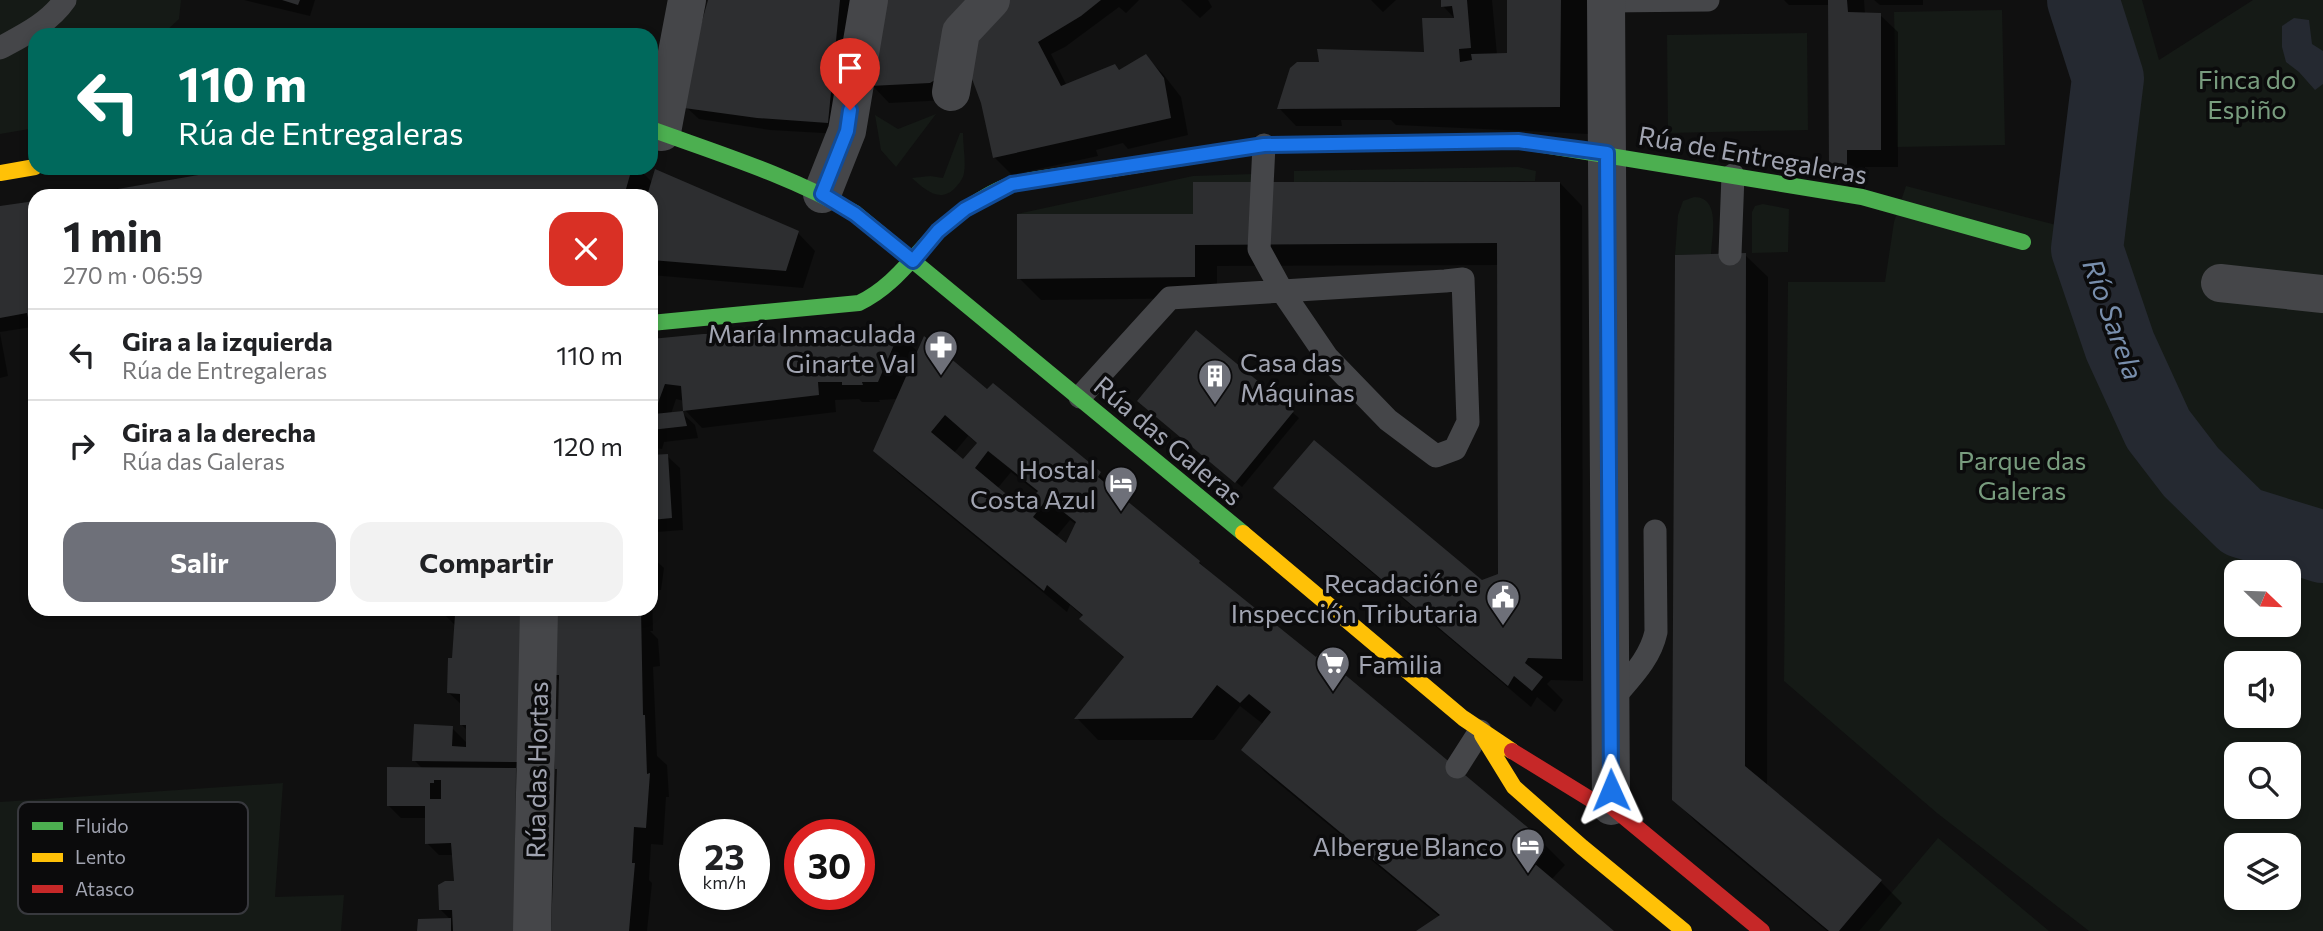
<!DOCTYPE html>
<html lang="es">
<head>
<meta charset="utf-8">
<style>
	body { margin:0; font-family:Commissioner,sans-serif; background:#f2f2f2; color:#202124; height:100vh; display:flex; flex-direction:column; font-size:26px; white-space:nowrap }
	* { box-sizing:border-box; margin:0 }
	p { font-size:23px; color:#757577 }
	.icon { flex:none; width:38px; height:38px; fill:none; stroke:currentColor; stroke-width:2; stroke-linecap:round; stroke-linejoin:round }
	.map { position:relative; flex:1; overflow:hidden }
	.panel { position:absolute; left:28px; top:189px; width:630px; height:427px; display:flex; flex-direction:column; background:#fff; border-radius:21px; box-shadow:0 4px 10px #0003 }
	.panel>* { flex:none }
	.top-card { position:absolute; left:28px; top:28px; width:630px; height:147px; border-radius:21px; box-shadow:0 4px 10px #0003; background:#00695c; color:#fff; overflow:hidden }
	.needle { width:46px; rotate:113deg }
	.buttons { position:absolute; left:2224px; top:560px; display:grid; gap:14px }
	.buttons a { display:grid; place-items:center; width:77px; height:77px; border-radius:14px; background:#fff; box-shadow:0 4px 10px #0003; font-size:35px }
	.speed { position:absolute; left:679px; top:819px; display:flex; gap:14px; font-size:35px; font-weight:700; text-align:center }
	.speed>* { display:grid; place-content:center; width:91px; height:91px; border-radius:50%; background:#fff; box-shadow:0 4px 10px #0003; line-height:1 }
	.speed small { font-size:18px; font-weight:400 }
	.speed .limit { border:10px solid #d22; background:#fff; color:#111 }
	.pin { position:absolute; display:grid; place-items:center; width:60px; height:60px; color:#fff; margin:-72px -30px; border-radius:50% 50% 50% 0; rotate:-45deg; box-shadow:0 0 7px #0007 }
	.pin .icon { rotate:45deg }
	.me { position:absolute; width:77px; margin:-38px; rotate:359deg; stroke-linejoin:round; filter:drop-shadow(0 0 5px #0008) }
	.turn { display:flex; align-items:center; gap:24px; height:147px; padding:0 35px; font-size:32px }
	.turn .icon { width:91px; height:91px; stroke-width:2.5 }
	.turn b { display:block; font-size:49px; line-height:60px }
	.round { display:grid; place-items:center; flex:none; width:74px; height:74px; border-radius:21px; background:#f2f2f2 }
	.summary { display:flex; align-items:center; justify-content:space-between; height:119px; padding:0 35px }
	h1 { font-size:42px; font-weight:700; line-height:52px }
	.cta { display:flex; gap:14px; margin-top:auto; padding:14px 35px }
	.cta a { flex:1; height:80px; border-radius:21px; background:#6e7079; color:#fff; font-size:28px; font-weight:700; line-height:80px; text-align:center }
	.cta a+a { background:#f2f2f2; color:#202124 }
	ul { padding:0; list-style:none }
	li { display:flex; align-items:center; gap:21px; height:91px; padding:0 35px; border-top:2px solid #e0e0e0 }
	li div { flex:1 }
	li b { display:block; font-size:26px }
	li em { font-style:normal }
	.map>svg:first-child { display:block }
	.green { fill:#151a16; fill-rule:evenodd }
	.water { fill:#252931 }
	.shadow { fill:#0007; fill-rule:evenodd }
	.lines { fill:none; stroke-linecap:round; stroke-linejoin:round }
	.river { stroke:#252931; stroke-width:72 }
	.building { fill:#2d2e30; fill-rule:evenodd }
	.lane { stroke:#454649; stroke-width:23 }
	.street { stroke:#454649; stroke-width:38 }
	.fast { stroke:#4caf50; stroke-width:16 }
	.slow { stroke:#ffc107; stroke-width:16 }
	.jam { stroke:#c62828; stroke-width:16 }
	.route-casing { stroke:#114b97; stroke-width:18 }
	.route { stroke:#1a73e8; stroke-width:12 }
	.labels { text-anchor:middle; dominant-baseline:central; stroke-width:7; stroke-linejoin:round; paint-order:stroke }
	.park-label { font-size:26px; fill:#789c7e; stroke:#0b0b0c }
	.street-label { font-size:26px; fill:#a1a4b1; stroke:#0b0b0c }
	.poi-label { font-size:26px; fill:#a1a4b1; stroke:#0b0b0c; text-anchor:end }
	.water-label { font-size:28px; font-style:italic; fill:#788eac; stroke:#0b0b0c }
	.key { fill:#0b0b0c; stroke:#38393e; stroke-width:2 }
	.key-label { font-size:19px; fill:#a1a4b1 }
</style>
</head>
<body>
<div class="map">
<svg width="2323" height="931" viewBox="0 0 2323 931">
	<rect width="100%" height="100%" fill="#101010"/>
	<path class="green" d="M0,0H181L179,19L162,35H35V128L0,134Z
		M2052,0H2142L2159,60L2253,0H2323V931H2089L1937,813L1784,681L1788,282H1885L1894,222L1906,186L2064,227L2085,171L2087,117L2077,66ZM2236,572H2289V625H2236ZM2236,663H2289V716H2236ZM2236,754H2289V807H2236ZM2236,845H2289V898H2236Z
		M2002,10L2005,145L1897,147L1894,12Z
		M1807,33L1808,130L1668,133L1667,35Z
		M936,114L896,167L881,150L875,115L898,129Z
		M960,133H963C963,146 966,161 964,173C963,179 959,184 955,188C940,204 924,189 912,178L930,176L943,178Z
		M1518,167L1536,171L1535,181L1294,182V171Z
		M1253,174V182H1193V214H1017L1193,176Z
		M1694,197C1721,197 1712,235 1711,254L1675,255L1678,215L1683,201Z
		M1763,204L1789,209L1788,252L1752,253V212L1755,206Z
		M283,783L275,897L344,895L341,931H0V802Z
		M1938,838L2049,931H1859Z"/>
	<path class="water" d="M2294,18L2309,20L2312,44L2323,51V84L2315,90L2299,72L2286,62L2282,47V26Z"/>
	<path class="shadow" d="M244,0H315L310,16Z
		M708,0H852L840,134L770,130L699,119L686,107Z
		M991,0H1139L1126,13L1119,7L1065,47L1051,54L1067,86L1120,71L1145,56L1163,74L1181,97L1188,135L1128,149L1123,143L1096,150L1098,156L1012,175L994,157L983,102L970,68L948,100L889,103L872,85Z
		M1181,0H1208L1212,7L1200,18Z
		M1371,0H1396L1383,12Z
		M1442,0H1492L1497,55H1509V0H1588V134L1396,125L1391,120H1341L1342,126H1296L1279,108L1423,54L1456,20L1443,6Z
		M1784,0H1864L1865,14L1880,15L1898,32V167H1865V190L1849,187L1831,169L1830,5H1789Z
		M1874,0H1923V5H1880Z
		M248,168H638L653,183L798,233L815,251L803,288L651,275V196H74Z
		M1560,183L1582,206L1583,681L1551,680L1547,684L1563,700L1555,712L1537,697L1531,707L1293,506L1275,488L1482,582L1499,576V265L1217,266V298L1041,300L1019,278L1194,215Z
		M35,202V344L32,327L0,332V208Z
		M1745,255L1768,277L1767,786L1880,881L1902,903L1879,931H1827L1696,822L1674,800Z
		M1197,332L1299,418L1242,487L1145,407Z
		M0,333L8,376L0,378Z
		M899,333L918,352L987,391L1099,474L1122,496L1121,498L1199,562L1216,579L1316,660L1320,655L1543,843L1565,865L1551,880L1613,931H1419L1440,917L1265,772L1243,749L1263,724L1240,706L1214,740H1098L1077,718L1125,659L1082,619L1084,617L1070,605L1067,612L898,473L875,451L898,399L879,400L880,402H862L859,399L835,400L836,412L702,428L685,410L684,401L676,399L671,414L682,413L695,425L698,438L664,442L662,449L656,448L653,457L667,456L680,468L683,530L657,532L653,558L664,568L661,590H652L653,631H650L658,639L660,666L653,667L657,756L667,765L669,797H666L663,845L651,844L649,880L652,883L647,931H552L560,720V682L553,674L557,609H651V341ZM968,436L978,444L964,462L954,453ZM1011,472L1038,493L1023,511L997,489ZM1070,520L1077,525L1067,546L1056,537Z
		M444,609H536L532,931H419V921L451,920L440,909L456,883L455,855H439L427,843V818H401L388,805L423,769L414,760L452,728L467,743L468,731L461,724L462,705L449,693L456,626L444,614Z"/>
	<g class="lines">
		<path class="river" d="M2083,0L2108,78L2087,249L2120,346L2158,429L2191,472L2242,522L2323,547"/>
	</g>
	<path class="building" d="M282,0H300L298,5Z
		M708,0H840L828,123L757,118L684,108L699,32Z
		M885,0H969L943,75L930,83L870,86Z
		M1008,0H1101L1081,16L1038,42L1061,86L1115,64L1119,70L1146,54L1164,78L1171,118L993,158L981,103L968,68L964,38Z
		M1441,0H1467L1471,48L1459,49L1460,62L1472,60L1471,54L1507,53V0H1561L1560,107L1277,109L1290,68L1297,62H1319L1317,49L1424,52L1422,18H1454L1452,6L1441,7Z
		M1828,0H1847L1848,12L1881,13V150H1847V174L1829,169Z
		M239,168H632L624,196H77Z
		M655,169L799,231L786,271L651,260V196H647Z
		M1193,182H1560L1562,659L1528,658L1525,663L1543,677L1532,691L1514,676L1508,686L1273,488L1314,440L1482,580L1498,574L1497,243L1195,245V277L1017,279V214H1193Z
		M35,201V346L34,347L27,313L0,318V206Z
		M1746,253L1745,766L1882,880L1839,931H1829L1672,800L1675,255Z
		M1196,330L1294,411L1235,483L1137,401Z
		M900,331L878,382H862L863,385H842V382H818L819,395L683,411L681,386L665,384L654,414L683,411L687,426L651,430V339L703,334Z
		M924,336L987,389L993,383L1101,472L1098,477L1200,561L1199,563L1316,657L1319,653L1544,841L1528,858L1614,931H1416L1440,915L1241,750L1271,712L1249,694L1240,703L1217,685L1192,718L1074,719L1124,657L1079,619L1083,615L1047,585L1044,591L873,451ZM945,415L977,443L963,459L931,432ZM988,451L1038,491L1023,508L975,468ZM1047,499L1076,522L1066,543L1033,517Z
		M668,454L672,518L651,520V455Z
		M442,609H523L521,762L412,761L414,724L453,726L452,746L466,747V725H460V694L447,693L448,658H452L455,615H442Z
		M555,609H641L643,715H645L647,774L650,773L646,828L634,827L632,863H635L629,931H551L557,769H555L553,719H558L559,675H551Z
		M387,767L516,768L515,931H453L452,910H439L438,885L445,881H454L451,843L425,844V806H387ZM434,780H441V799H430V783H434Z
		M451,918V931H417L418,919Z"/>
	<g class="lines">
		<path class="lane" d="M1606,1L1708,0
			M0,48C24,35 49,23 65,0
			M1730,254L1733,175
			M1080,397L1170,298L1445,281L1463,279L1468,422L1455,449L1436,456L1388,420L1327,357L1282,291L1259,249L1264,145
			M1611,701C1629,679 1650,660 1656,632L1655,531
			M1457,767L1480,731"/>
		<path class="street" d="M1606,0L1611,806
			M951,92L961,32L991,0
			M662,132L687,0
			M822,194L847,131L869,0
			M2220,283L2323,294
			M532,931L539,609"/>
		<path class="fast" d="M651,129C720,154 791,176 855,213L1243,533
			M1459,142L1518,141L1862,197L2023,242
			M651,323L859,303C893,287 912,257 938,232C953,216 993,189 1014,184C1043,176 1075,174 1105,170"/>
		<path class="slow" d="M1105,170L1264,145L1459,142
			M0,173L35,167
			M1243,533L1463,718L1512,751
			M1482,735L1514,787L1582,847L1684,931"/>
		<path class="jam" d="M1512,751L1590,799L1611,806L1762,931"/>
	</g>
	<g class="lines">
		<g class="route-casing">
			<path id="route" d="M850,110L847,131L822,194L855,214L913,261L938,231L965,209L1012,184L1062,176L1264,145L1518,141L1607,153L1611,790"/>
		</g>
		<use href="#route" class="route"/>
	</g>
	<defs>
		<g id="pharmacy-pin" transform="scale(1.75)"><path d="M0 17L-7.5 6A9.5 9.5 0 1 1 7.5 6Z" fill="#6e7079" stroke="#0b0b0c"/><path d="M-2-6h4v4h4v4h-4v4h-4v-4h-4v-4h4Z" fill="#fff"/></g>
		<g id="building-pin" transform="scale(1.75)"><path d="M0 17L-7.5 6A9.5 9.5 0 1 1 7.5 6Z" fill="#6e7079" stroke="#0b0b0c"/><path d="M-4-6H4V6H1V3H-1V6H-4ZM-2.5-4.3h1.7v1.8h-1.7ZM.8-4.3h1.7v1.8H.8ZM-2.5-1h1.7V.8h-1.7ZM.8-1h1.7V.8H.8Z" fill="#fff"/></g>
		<g id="hotel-pin" transform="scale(1.75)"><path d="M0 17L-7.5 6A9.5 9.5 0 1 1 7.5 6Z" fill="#6e7079" stroke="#0b0b0c"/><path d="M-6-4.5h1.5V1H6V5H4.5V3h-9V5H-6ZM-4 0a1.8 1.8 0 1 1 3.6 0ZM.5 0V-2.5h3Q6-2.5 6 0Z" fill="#fff"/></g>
		<g id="civic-pin" transform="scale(1.75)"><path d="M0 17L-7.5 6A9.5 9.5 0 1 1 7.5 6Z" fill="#6e7079" stroke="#0b0b0c"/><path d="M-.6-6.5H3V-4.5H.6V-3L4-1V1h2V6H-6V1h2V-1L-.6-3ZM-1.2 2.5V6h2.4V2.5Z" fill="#fff"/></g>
		<g id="supermarket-pin" transform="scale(1.75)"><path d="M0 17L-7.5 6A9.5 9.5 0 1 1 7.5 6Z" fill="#6e7079" stroke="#0b0b0c"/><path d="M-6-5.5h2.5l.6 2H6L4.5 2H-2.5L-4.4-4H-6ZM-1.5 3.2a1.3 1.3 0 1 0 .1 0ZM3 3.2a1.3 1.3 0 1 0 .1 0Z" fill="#fff"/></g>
	</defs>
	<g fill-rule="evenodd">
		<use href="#pharmacy-pin" x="941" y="347"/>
		<use href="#building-pin" x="1215" y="376"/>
		<use href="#hotel-pin" x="1121" y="483"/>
		<use href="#civic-pin" x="1503" y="597"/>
		<use href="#supermarket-pin" x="1333" y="663"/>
		<use href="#hotel-pin" x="1528" y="845"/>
	</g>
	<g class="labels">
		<g class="park-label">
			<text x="2247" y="78">Finca do<tspan x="2247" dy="30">Espiño</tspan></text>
			<text x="2022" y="459">Parque das<tspan x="2022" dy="30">Galeras</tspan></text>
		</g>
		<g class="street-label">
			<text transform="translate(1753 154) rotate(10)">Rúa de Entregaleras</text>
			<text transform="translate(1169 440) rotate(40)">Rúa das Galeras</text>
			<text transform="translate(536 770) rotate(-89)">Rúa das Hortas</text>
		</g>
		<g class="poi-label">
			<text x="916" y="332">María Inmaculada<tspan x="916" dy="30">Ginarte Val</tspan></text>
			<text x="1240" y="361" text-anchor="start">Casa das<tspan x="1240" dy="30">Máquinas</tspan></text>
			<text x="1096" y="468">Hostal<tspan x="1096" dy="30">Costa Azul</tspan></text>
			<text x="1478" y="582">Recadación e<tspan x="1478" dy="30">Inspección Tributaria</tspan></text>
			<text x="1358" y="663" text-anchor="start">Familia</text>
			<text x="1504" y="845">Albergue Blanco</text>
		</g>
		<g class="water-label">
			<text transform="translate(2114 319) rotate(70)">Río Sarela</text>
		</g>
	</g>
	<rect x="18" y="802" width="230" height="112" rx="10" class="key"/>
	<rect x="32" y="822" width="31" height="8" fill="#4caf50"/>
	<rect x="32" y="853" width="31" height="9" fill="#ffc107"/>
	<rect x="32" y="885" width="31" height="8" fill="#c62828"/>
	<g class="key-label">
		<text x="75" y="833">Fluido</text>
		<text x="75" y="864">Lento</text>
		<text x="75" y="896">Atasco</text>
	</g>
</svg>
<div class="buttons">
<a><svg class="needle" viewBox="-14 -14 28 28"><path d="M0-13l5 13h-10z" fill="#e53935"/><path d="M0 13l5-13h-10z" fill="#757577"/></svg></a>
<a><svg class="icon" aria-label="sound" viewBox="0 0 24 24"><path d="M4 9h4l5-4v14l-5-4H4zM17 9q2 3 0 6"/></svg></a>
<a><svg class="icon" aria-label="search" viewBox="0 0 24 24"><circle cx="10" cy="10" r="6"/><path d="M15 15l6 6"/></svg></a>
<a><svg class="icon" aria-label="layers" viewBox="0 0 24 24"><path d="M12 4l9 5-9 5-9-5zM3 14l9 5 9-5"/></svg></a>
</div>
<div class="speed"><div>23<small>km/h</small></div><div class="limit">30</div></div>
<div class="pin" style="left:850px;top:110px;background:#d93025"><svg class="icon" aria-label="arrive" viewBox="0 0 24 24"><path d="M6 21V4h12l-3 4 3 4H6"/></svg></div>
<svg class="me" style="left:1611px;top:790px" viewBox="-20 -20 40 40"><path d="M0-17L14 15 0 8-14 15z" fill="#1a73e8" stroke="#fff" stroke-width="4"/></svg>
<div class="top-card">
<div class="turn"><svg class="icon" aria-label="left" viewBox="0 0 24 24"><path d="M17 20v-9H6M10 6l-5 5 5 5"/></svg><div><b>110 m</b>Rúa de Entregaleras</div></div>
</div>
<section class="panel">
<div class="summary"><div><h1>1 min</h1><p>270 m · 06:59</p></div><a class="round" style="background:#d93025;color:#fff"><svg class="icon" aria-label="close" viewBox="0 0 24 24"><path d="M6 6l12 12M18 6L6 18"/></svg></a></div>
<ul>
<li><svg class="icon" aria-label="left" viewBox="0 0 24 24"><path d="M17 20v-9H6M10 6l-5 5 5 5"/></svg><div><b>Gira a la izquierda</b><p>Rúa de Entregaleras</p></div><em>110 m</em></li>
<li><svg class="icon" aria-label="right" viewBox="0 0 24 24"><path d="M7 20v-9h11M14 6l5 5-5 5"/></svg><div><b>Gira a la derecha</b><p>Rúa das Galeras</p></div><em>120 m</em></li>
</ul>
<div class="cta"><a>Salir</a><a>Compartir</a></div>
</section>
</div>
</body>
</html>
